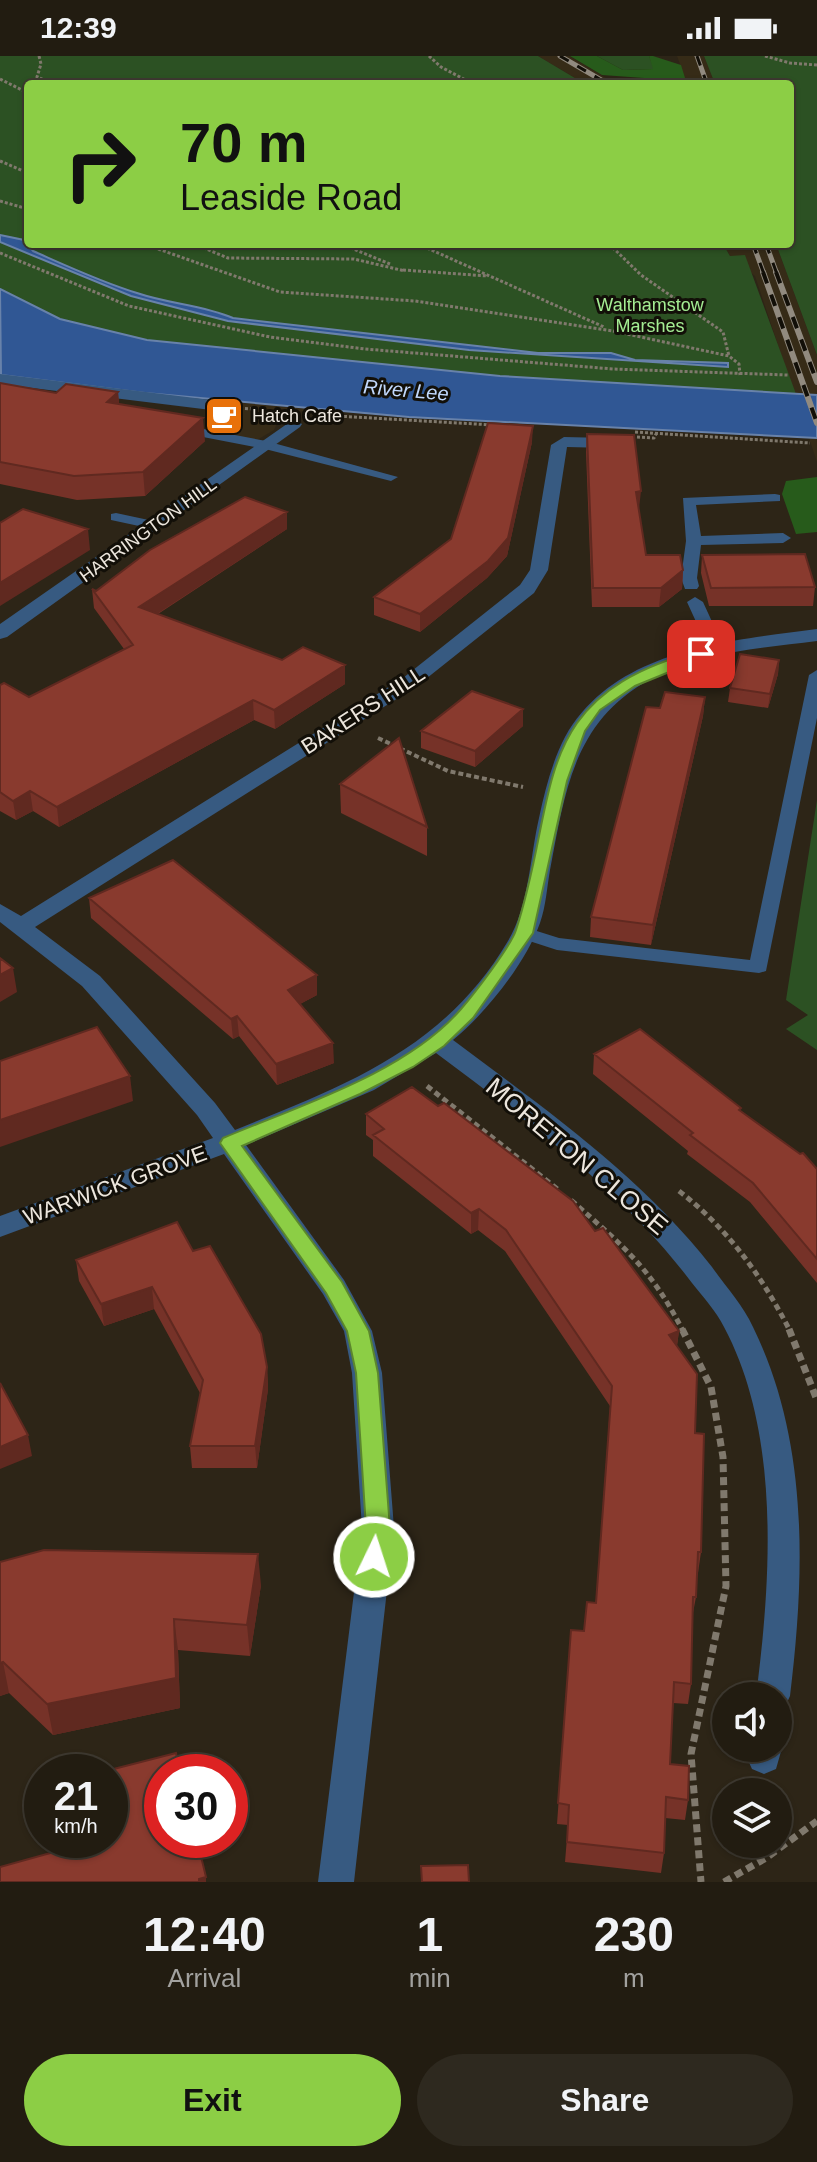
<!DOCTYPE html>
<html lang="en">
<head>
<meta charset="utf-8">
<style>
	body { margin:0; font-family:Arial,sans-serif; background:#2e291f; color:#f1f3f6; height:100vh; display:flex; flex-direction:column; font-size:30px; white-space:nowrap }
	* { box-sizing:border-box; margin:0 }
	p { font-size:26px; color:#a2a19f }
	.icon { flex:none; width:44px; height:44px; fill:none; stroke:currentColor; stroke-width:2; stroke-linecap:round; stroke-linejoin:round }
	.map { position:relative; height:1826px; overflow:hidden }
	.details { display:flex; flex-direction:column; background:#221c11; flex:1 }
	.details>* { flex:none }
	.guide { position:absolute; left:24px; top:24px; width:770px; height:168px; border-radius:8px; box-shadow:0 2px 6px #0004,0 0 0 2px #3f3a31; background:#8cce45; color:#111; overflow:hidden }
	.buttons { position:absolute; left:712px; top:1626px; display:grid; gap:16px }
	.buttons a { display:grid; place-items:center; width:80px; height:80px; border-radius:50%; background:#221c11; box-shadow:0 2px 6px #0004,0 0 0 2px #3f3a31; font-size:40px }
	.speed { position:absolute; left:24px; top:1698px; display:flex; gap:16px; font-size:40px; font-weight:700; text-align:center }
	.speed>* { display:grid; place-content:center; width:104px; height:104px; border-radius:50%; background:#221c11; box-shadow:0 2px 6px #0004,0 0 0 2px #3f3a31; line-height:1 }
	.speed small { font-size:20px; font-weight:400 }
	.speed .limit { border:12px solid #d22; background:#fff; color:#111 }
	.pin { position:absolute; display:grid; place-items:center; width:68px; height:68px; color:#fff; margin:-34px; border-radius:16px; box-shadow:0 4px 12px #0006 }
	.me { position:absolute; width:88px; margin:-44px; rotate:4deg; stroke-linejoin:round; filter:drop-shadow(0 0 6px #0008) }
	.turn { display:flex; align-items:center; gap:28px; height:168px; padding:0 24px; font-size:36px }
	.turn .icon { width:104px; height:104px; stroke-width:2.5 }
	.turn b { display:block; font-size:56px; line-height:68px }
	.eta { display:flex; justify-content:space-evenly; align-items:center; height:136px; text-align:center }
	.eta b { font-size:48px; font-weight:700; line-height:56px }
	.primary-button { display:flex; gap:16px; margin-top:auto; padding:16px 24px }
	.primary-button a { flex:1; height:92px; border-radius:48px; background:#8cce45; color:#111; font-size:32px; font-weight:700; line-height:92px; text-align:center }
	.primary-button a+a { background:#2e291f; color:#f1f3f6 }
	.status { display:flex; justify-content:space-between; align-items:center; height:56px; padding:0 40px; background:#221c11; direction:ltr }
	.status svg { height:22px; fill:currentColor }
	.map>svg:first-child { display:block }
	.built { fill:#362b17 }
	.green { fill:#2c5123 }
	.forest { fill:#275b1b }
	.water { fill:#305794; stroke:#6882aa; stroke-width:2 }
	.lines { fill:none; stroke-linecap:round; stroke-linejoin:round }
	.path-far3 { stroke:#80796d; stroke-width:3; stroke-dasharray:3 2; stroke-linecap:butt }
	.path-far2 { stroke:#80796d; stroke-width:4; stroke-dasharray:5 3; stroke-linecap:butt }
	.path-far1 { stroke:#80796d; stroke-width:5; stroke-dasharray:6 4; stroke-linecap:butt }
	.path { stroke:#80796d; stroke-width:7; stroke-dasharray:8 5; stroke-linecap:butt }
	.lane { fill:#375a81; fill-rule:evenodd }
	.street { fill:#375a81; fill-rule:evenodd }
	.rail-far1-casing { stroke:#918a7f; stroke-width:5 }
	.rail-casing { stroke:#918a7f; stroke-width:6 }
	.rail-far1 { stroke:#120f08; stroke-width:3; stroke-dasharray:10; stroke-linecap:butt }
	.rail { stroke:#120f08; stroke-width:4; stroke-dasharray:12; stroke-linecap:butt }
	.wall { fill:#763228 }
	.shaded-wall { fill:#602920 }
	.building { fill:#893a2e; stroke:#602920; stroke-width:2 }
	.route { fill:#8cce45; stroke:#5b862d; stroke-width:2 }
	.labels { text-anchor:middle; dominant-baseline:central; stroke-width:6; stroke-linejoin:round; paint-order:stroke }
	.far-park-label { font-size:18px; fill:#a4ed93; stroke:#120f08 }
	.far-poi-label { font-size:18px; fill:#ece6dd; stroke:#120f08; text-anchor:start }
	.far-street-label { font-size:18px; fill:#ece6dd; stroke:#120f08 }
	.far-water-label { font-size:20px; font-style:italic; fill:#c1d8fc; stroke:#120f08 }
	.street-label { font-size:22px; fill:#ece6dd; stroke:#120f08 }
	.near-street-label { font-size:26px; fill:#ece6dd; stroke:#120f08 }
</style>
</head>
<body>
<div class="status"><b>12:39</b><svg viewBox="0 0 49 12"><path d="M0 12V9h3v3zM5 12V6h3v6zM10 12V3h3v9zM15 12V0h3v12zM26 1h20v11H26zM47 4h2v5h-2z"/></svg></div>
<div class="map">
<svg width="817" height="1826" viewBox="0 0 817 1826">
	<rect width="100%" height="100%" fill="#2d2517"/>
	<path class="built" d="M538,0H569L616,28H585Z
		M677,0H704L715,28H687Z
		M723,188H776L817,299V406L755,220L730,200Z
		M223,345L315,354L313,356L283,354L274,374L257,384L203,374Z"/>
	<path class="green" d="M0,0H538L585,28H28V188H723L730,200L745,199L796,338L500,320L147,284L60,263L0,233Z
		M597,0H649L654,13L623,14Z
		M704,0H817V299L776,188H790V28H715Z
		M817,744V994L786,973L808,959L786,944Z"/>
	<path class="forest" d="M570,0H597L623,14L653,13L649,0H653L681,9L686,25L602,19Z
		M817,421V476L796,478L782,438L786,425Z"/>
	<path class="water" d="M0,179L24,184L33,195C67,210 101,226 137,237C169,248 203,249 233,262L538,297H611L635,304L728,307V311L469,294L228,265L131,240L0,186Z
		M0,233L60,263L147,284L500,320L817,339V382L409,361L145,337L1,319Z"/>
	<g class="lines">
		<path class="path-far3" d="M39,0L41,8L37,21L54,28
			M429,0L441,11L473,28
			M765,0L790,7L817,9
			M0,23L28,37
			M0,105L28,117
			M0,145L28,153
			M144,188L280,236L415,245L613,275
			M194,188L228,202L354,203L405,215
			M341,188L390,208
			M418,188L604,271
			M609,188L641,219L723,276L729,300
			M0,197L129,250L270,281L365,293L613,313L788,319
			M403,214L488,220
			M613,275L729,300L739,308L740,319
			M240,352L265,354
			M319,359L493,369
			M635,376L810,387
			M637,381L654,382L656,378"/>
		<path class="path-far2" d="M378,682L448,715L523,731"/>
		<path class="path-far1" d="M427,1030L560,1135
			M679,1135C728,1173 762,1220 790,1275
			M571,1144C623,1190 651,1212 683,1275"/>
		<path class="path" d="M682,1273L711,1331L723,1401L726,1530L691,1698L701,1826
			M789,1273L817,1344
			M724,1826L766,1802L817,1765"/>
		<path class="lane" d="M177,368L266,385L398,421L391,425L265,393L172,375L170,372Z
			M775,438L780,439V445L696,449L701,480L783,477L791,482L783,487L701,489L697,522L699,530L697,533H685L681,522L686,485L683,442Z
			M116,457L158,466L160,469L153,473L111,464V458Z
			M695,541L703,546L725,594L723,597L717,599L709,594L687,546Z
			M817,614V662L766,915L759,917L557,894L517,881L514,877L524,871L559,882L750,904L809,619Z"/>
		<path class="street" d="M0,318L211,344L219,349L211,354L0,328Z
			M294,363L302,368L300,371L7,581L0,583V568Z
			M564,381L608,382L616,387L608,392L567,391L548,514L534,537L417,630L35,871L100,920L215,1047L235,1074C346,1029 444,993 508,885C529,850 530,801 539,762C545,734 552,706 565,681C614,593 728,585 817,573V585C762,592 701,596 651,623C574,664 565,735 550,814C547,831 546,850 540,867C526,907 485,958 453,984C545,1053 640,1119 712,1211C726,1231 743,1249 753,1271C809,1385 805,1517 790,1640L785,1651L778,1653V1640H756C771,1524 781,1378 724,1271C716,1255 703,1241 692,1227C622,1134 528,1066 436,997L374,1034L246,1089L344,1224L372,1275L382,1317L394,1472L354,1826H318L362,1472L352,1317L344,1275L323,1238L224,1098L0,1181V1160L213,1082L197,1059L82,930L0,866V848L21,860L403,622L520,529L530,514L551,389Z
			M778,1682L782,1692L776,1713L764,1718L752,1713L747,1702L748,1692H778Z"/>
		<g class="rail-far1-casing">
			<path id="rail-far1" d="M560,0L608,28
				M697,0L707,28
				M753,188L764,218
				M766,188L777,218"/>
		</g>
		<g class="rail-casing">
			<path id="rail" d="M763,216L817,367
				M776,216L817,326"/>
		</g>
		<use href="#rail-far1" class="rail-far1"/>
		<use href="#rail" class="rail"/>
	</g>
	<path class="wall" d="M0,327L56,337L118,336L119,348L205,385L145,440L77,444L0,428Z
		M587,378L639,453L646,499L683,514L682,533L659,551H592L586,396Z
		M532,386L507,500L487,522L420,576L374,559V541L451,483Z
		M287,456V473L158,558L345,628L275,673L254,664L59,771L33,755L16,764L0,755V629L29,641L124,593L94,552L92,533L96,535Z
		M702,499L815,531L813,550H709L701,517Z
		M779,604L778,618L768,652L728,646L730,632Z
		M705,641L703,660L651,889L590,881L591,861Z
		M523,670L475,711L421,692V675Z
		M340,728L427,771V800L341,757Z
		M89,842L317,939L300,948L334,1007L277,1029L239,980L233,983L91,862Z
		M594,998L741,1055L817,1113V1227L750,1146L687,1098L688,1095L593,1018Z
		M366,1058L595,1175L679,1275L677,1290L695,1377L701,1496L698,1517H697L696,1541L692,1562L691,1628L688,1648L673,1647L670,1708L688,1744L685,1764L665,1762L664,1797L661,1817L565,1806L568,1769L557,1768L571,1574L584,1575L596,1547L610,1350L505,1195L478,1174L471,1178L373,1100V1084L366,1079Z
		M193,1195L267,1311L268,1333L257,1412H192L190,1390L200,1337L154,1253L104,1270L79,1225L76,1204Z
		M0,1506L261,1529L250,1600L178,1594L180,1652L53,1679L9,1637L0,1640Z"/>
	<path class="shaded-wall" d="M118,336L120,358L107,346Z
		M203,362L205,385L145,440L143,416Z
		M533,370L532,386L507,500L487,522L420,576V558Z
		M641,435L639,453L636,436Z
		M287,456V473L140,569L139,551Z
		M88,473L90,494L0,550V527Z
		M683,514L682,533L659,551L661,532Z
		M779,604L778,618L768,652L770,638Z
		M345,609V628L275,673L274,654Z
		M705,641L703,660L651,889L653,869Z
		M253,644L254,664L59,771L57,751Z
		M523,653V670L475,711V695Z
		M30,735L33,755L16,764L13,745Z
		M13,912L17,936L0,946V919Z
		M317,919V939L289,954L288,934Z
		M237,960L239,980L233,983L231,963Z
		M333,987L334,1007L277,1029L276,1008Z
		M130,1020L133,1045L0,1091V1064Z
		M479,1153L478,1174L471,1178V1157Z
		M152,1231L154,1253L104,1270L101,1248Z
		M679,1275L676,1296L669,1279Z
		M267,1311L268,1333L257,1412L255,1390Z
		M28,1379L32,1400L0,1413V1391Z
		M258,1498L261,1529L250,1600L247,1569Z
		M174,1563L178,1594L180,1652L53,1679L47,1648Z
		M3,1606L9,1637L0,1640V1607Z
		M206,1821V1826H199V1823Z"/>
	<path class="building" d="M0,327L56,337L66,328L118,336L107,346L203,362L143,416L74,420L0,406Z
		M488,367L533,370L508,482L488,505L420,558L374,541L451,483Z
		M587,378L634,379L641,435L636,436L646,499H680L683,514L661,532H593Z
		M245,441L287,456L139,551L282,604L303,591L345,609L274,654L253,644L57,751L30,735L13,745L0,736V629L4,627L29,641L133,589L92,533L96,535L150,494Z
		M23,453L88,473L0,527V467Z
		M805,498L815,531L711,532L702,499Z
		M740,598L779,604L770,638L730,632Z
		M472,635L523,653L475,695L421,675Z
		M665,636L705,641L653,869L591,861L646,651L660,652Z
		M399,682L427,771L340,728Z
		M173,804L317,919L288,934L333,987L276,1008L237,960L231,963L89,842Z
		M0,902L13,912L0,919Z
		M97,971L130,1020L0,1064V1005Z
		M640,973L741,1052L739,1054L800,1098L803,1097L817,1113V1203L753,1127L690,1079L693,1077L594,998Z
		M412,1031L438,1050L444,1047L573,1145L595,1175L603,1172L679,1275L669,1279L697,1318L695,1377L704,1378L701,1496H698L696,1541H693L691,1628L674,1626L670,1708L689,1710L688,1744L666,1741L664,1797L567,1786L569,1749L558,1747L571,1574L584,1575L587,1546L596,1547L612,1330L506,1174L479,1153L471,1157L373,1079L384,1073L366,1058Z
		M177,1166L193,1195L210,1190L261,1278L267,1311L255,1390H190L203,1324L152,1231L101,1248L76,1204Z
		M0,1327L28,1379L0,1391Z
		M44,1494L258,1498L247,1569L174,1563L176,1622L47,1648L3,1606L0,1607V1506Z
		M176,1697L180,1716H162V1784H197L206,1821L199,1823V1826H0V1811L97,1784H110V1716H102Z
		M468,1809L469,1826H422L421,1810Z"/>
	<path class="route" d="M701,594L706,595V601L635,630L600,654L585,675L567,725L533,877L473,962L444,990L413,1011L360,1038L242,1090L342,1226L369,1275L378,1317L390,1472L383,1508L374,1511L366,1508L362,1501L366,1472L356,1317L347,1275L326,1237L220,1087L223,1082C298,1050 406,1017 461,953C474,938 511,890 516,874C561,736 526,640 701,594Z"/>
	<defs>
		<g id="cafe-square" transform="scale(2)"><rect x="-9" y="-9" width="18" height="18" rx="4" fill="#e8710a" stroke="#120f08"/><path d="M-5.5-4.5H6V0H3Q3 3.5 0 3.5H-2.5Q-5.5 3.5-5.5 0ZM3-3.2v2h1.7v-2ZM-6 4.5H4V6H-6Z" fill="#fff"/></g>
	</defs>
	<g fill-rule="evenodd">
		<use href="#cafe-square" x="224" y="360"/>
	</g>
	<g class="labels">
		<g class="far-park-label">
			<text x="650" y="249">Walthamstow<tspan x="650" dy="21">Marshes</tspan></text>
		</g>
		<g class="far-poi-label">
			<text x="252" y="360">Hatch Cafe</text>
		</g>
		<g class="far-street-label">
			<text transform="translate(148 474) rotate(-36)">HARRINGTON HILL</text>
		</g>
		<g class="far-water-label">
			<text transform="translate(406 334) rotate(5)">River Lee</text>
		</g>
		<g class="street-label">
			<text transform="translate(363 654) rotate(-33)">BAKERS HILL</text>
			<text transform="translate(115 1129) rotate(-20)">WARWICK GROVE</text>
		</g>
		<g class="near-street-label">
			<text transform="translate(577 1100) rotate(40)">MORETON CLOSE</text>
		</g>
	</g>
</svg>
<div class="buttons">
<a><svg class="icon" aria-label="sound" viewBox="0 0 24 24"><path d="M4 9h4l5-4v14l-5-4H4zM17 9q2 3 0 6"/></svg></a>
<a><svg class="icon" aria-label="layers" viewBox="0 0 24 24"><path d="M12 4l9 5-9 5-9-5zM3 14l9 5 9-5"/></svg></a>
</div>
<div class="speed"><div>21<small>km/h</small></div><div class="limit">30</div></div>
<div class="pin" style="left:701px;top:598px;background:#d93025"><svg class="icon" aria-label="arrive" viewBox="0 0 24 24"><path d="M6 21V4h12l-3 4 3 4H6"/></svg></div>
<svg class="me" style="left:374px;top:1501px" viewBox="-20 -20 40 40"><circle r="17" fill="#8cce45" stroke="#fff" stroke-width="3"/><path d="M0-11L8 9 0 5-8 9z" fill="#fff"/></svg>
<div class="guide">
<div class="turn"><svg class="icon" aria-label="right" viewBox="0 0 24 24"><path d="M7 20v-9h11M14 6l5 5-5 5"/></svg><div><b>70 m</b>Leaside Road</div></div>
</div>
</div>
<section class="details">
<div class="eta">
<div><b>12:40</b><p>Arrival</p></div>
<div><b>1</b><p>min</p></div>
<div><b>230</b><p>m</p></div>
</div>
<div class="primary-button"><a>Exit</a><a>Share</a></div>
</section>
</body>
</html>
